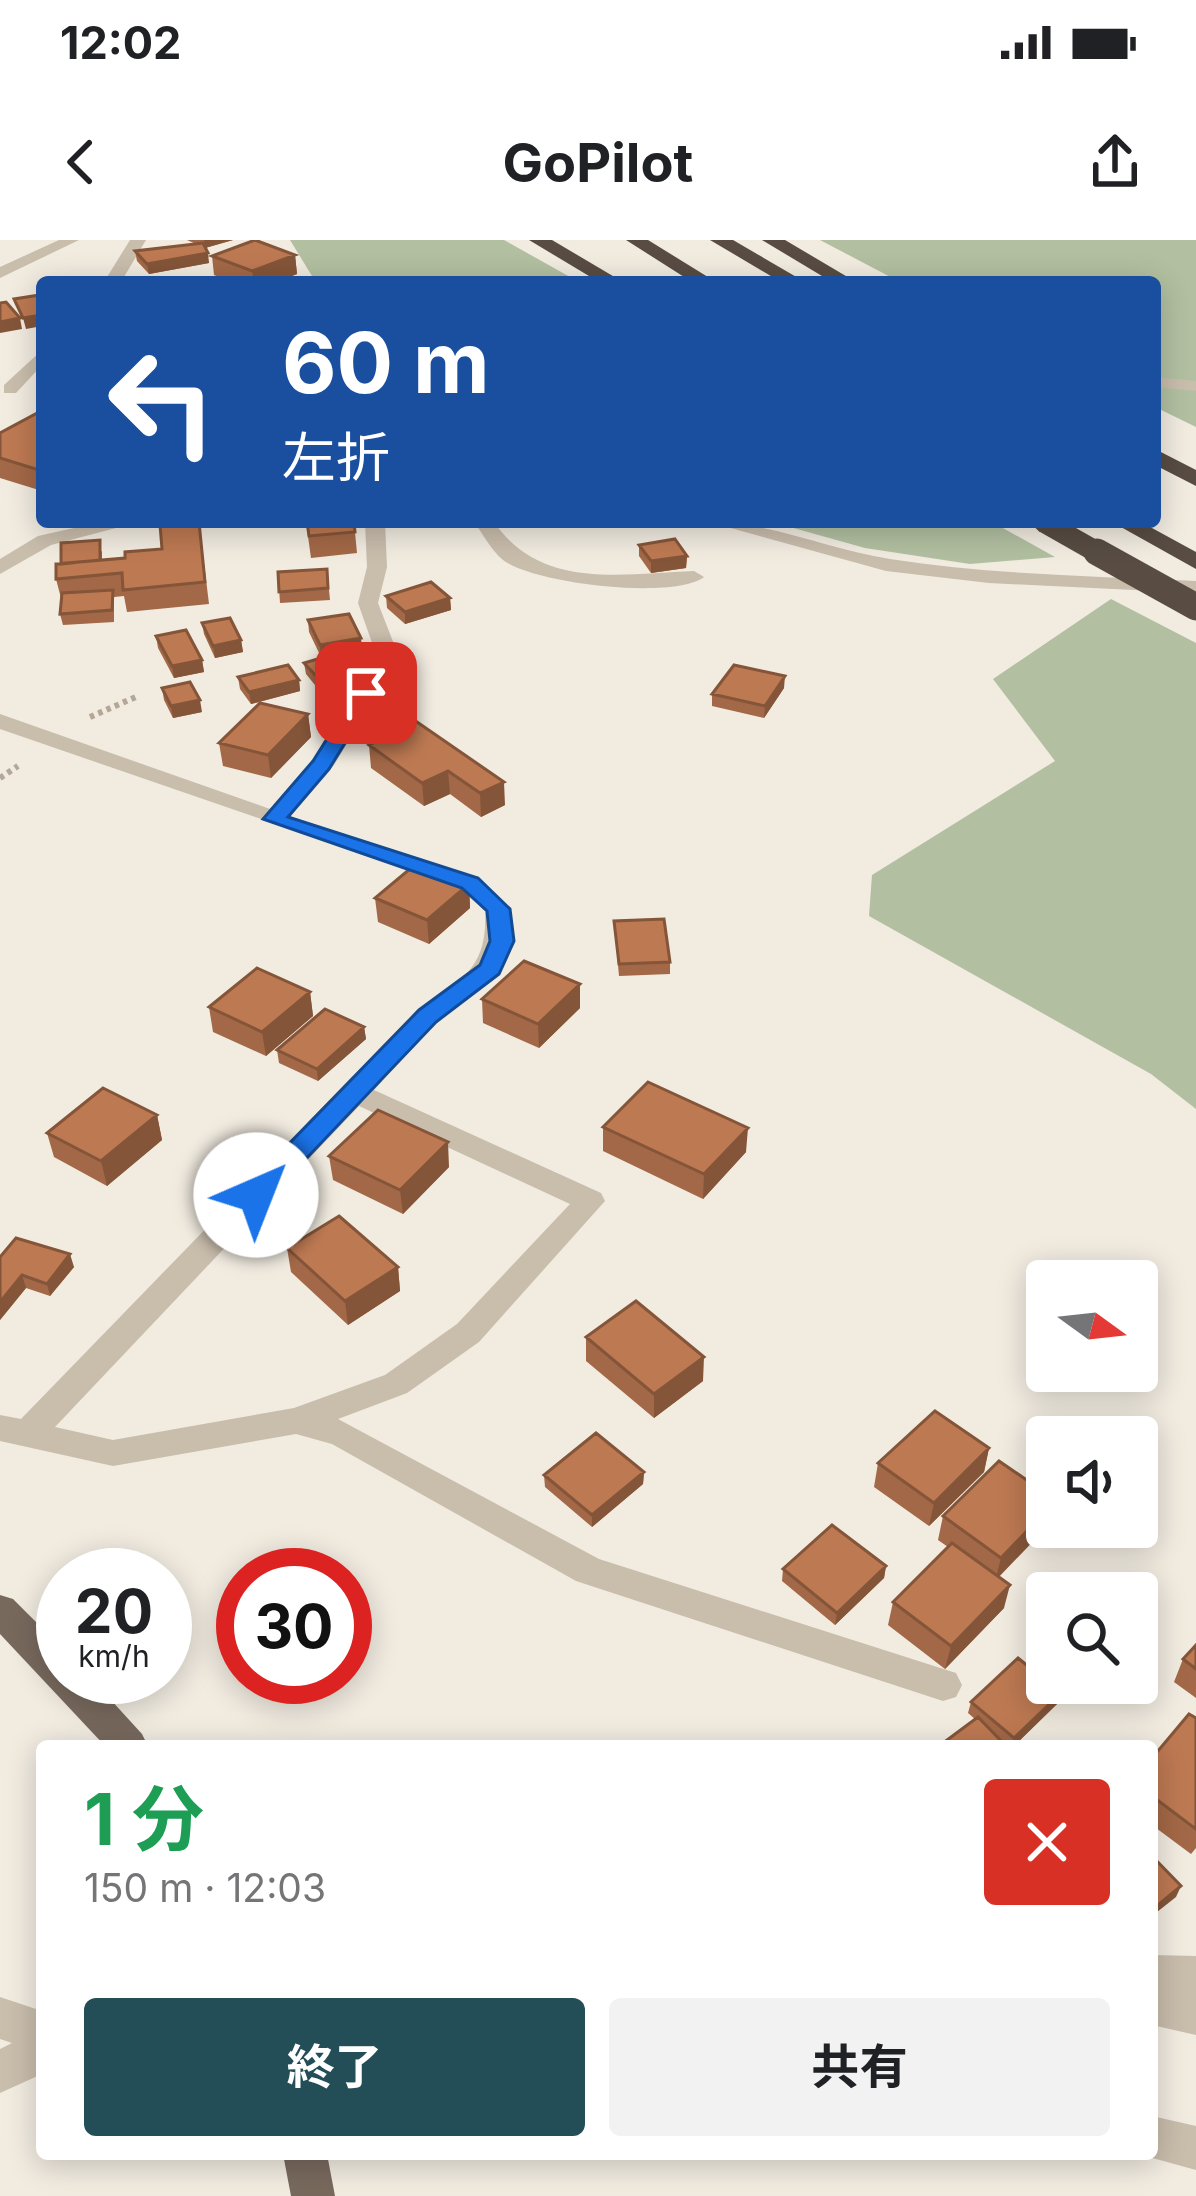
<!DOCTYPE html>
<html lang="ja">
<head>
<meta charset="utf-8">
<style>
	body { margin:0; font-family:Inter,"Noto Sans JP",sans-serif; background:#f2f2f2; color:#202124; height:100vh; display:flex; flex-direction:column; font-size:45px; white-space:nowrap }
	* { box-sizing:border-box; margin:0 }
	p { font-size:39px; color:#757577 }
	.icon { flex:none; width:66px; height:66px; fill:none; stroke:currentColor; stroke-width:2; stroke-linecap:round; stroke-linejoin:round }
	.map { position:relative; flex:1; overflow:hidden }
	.panel { position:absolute; left:36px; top:1500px; width:1122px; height:420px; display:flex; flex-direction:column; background:#fff; border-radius:12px; box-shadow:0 6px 30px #0003 }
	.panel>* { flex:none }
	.hud { position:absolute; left:36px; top:36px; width:1125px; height:252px; border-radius:12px; box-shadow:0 6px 30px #0003; background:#1a4fa0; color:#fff; overflow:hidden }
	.needle { width:78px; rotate:105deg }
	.tools { position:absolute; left:1026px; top:1020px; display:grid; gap:24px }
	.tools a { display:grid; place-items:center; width:132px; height:132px; border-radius:12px; background:#fff; box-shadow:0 6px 30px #0003; font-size:60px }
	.speed { position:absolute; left:36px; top:1308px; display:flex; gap:24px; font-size:60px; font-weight:700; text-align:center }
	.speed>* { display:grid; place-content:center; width:156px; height:156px; border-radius:50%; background:#fff; box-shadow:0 6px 30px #0003; line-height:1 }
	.speed small { font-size:30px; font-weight:400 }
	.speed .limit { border:18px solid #d22; background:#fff; color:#111 }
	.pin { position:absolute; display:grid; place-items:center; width:102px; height:102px; color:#fff; margin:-51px; border-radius:24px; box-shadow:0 6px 18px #0006 }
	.me { position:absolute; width:132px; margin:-66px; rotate:44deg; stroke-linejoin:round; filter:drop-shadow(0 0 9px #0008) }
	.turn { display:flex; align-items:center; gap:42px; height:252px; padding:0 48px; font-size:54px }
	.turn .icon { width:156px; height:156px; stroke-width:2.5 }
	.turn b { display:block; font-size:84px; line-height:102px }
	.round { display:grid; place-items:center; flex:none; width:126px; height:126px; border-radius:12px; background:#f2f2f2 }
	.head { display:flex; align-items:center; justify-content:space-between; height:204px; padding:0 48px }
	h1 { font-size:72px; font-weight:700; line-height:90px; color:#1e9e55 }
	.action { display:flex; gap:24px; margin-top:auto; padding:24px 48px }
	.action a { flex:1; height:138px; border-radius:12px; background:#234d57; color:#fff; font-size:48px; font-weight:700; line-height:138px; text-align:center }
	.action a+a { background:#f2f2f2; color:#202124 }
	.status { display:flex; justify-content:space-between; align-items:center; height:84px; padding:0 60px; background:#fff; direction:ltr }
	.status svg { height:33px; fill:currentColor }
	header { display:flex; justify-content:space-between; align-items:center; height:156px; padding:0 48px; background:#fff; font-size:54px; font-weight:700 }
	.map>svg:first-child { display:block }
	.green { fill:#b2c0a1 }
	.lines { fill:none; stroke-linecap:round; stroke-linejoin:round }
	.path { stroke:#b5a797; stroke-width:6; stroke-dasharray:4.5 4.5; stroke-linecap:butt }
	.minor { fill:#c9bdac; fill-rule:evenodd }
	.major { fill:#78695d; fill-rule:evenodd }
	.highway { fill:#584c43; fill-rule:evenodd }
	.highway-bridge-far1 { stroke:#584c43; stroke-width:21 }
	.highway-bridge { stroke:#584c43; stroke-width:27 }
	.wall { fill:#a36847 }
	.shaded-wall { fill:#845539 }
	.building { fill:#bd7952; stroke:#845539; stroke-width:3 }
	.route { fill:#1a73e8; stroke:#114b97; stroke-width:3 }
</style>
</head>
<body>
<div class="status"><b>12:02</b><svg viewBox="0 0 49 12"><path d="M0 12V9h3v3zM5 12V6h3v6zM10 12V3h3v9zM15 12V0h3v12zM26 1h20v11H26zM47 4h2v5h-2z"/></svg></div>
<header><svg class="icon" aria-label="back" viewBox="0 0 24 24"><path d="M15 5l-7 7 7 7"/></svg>GoPilot<svg class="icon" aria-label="share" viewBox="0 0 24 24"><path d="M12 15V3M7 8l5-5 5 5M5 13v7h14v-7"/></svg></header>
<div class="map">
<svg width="1196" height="1956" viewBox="0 0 1196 1956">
	<rect width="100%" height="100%" fill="#f1ebe0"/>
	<path class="green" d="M290,0H504L579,42H322L312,36Z
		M820,0H1196V187L1155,167V42H900Z
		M772,282H992L1055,317L970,324L865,308Z
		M1111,359L1196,403V869L1151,834L869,676L872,635L1055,521L993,439Z"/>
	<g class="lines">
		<path class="path" d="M90,477L138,456
			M0,538L18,526"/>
		<path class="minor" d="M59,0H79L0,38V27Z
			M130,0H146L121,42H104Z
			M42,110V125L16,153H4V145Z
			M1155,137L1196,141V151L1155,147Z
			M101,282H139L51,305L0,334V319L38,296Z
			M365,282H385L387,327L378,363L399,417L334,525L289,576L479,638L511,669C515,735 483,744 439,781C416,801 395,827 374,850L601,953L605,961L479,1102L407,1153L338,1179L599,1319L956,1433L962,1445L956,1457L943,1461L576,1341L332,1204L296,1194L113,1226L0,1201V1175L21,1179L418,770C461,740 488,729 485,671L461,648L0,489V474L270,569L313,521L377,417L358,363L367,327ZM359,866L570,964L457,1084L385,1135L294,1168L113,1200L55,1187Z
			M474,282H494C541,350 621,334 694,331L704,337C674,360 535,344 503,320C491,310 483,294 474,282Z
			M709,282C772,282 829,310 890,319C991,335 1094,336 1196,341V353L989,343L886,331Z
			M1152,1715L1196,1716V1795L1152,1785Z
			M0,1757L42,1771V1834L0,1853V1809L12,1803L0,1799Z
			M1152,1876L1196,1886V1930L1138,1914H1152Z"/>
		<path class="major" d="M0,1355L13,1359L63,1409V1437H90L142,1494L148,1506H105L0,1394Z
			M283,1914H327L335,1956H291Z"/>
		<path class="highway" d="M529,0H552L623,42H599Z
			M626,0H648L716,42H692Z
			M710,0H733L805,42H781Z
			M762,0H785L856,42H832Z
			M1155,209L1196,230V246L1155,225Z
			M1112,282H1141L1196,312V329Z"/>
		<path class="highway-bridge-far1" d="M1044,282L1102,315"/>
		<path class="highway-bridge" d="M1097,312L1196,367"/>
	</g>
	<path class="wall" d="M187,0H233L205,8L209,23L149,34L137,21L135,11L196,4Z
		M295,15L297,34L276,42H215L229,41L214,35L212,16Z
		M42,172V251L0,238V193Z
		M199,282L209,364L127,372L124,356L114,357V382L63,385L60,374L62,362L56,339L102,311V320L125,318L162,309Z
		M306,282H354L357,313L311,318Z
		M639,305L687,316L686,328L651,333L639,316Z
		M327,329L330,360L280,363L278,332Z
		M386,356L450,358L451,370L405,384L387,368Z
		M308,380L362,410L339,414L353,428L354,440L319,450L306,434L304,423L329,415L321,417L309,392Z
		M202,383L241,400L243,412L215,418L204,394Z
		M156,396L202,420L204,432L174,438L158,408Z
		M238,437L299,440L300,451L251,464L240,449Z
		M162,448L202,472L173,478L164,460Z
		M784,448L764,478L712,466V454Z
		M308,474L311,497L271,538L223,526L219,503Z
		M372,486L505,565L481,577L450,554L424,566L371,528L369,505L374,502Z
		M469,644L470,668L429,704L378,682L375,658Z
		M614,681L670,722V734L619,736Z
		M580,744V768L539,808L483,783L482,759Z
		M310,752L313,776L266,816L213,792L209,767Z
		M364,787L366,799L318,841L279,823L277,810Z
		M157,875L162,900L107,946L54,917L47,893Z
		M603,887L746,912L703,959L603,911Z
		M329,916L449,927L403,974L333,940Z
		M16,998L74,1027L50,1056L26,1048L0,1080Z
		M287,1008L398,1027L400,1051L348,1085L291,1032Z
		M586,1097L703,1141L654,1178L586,1121Z
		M989,1208L984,1232L929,1286L874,1247L878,1223Z
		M644,1232L643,1244L592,1287L545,1247L544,1235Z
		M1047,1254L999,1337L1004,1368L945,1429L888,1385L893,1362L948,1307L938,1300L943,1276Z
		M886,1326L884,1338L835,1385L782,1341L783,1329Z
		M1196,1405V1458L1174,1442L1183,1419Z
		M971,1462L1057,1464L1014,1506H1006L968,1473Z
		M1196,1478V1608L1191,1614L1152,1585V1518Z"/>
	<path class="shaded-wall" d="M204,0H233L205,8Z
		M208,13L209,23L149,34L147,24Z
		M295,15L297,34L276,42H254L252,31Z
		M42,75V86L26,89L23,78Z
		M20,78L22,89L0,93V82Z
		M687,316L686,328L651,333V321Z
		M450,358L451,370L405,384V372Z
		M361,398L362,410L321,417L320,405Z
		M241,400L243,412L215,418L213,406Z
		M202,420L204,432L174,438L172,426Z
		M353,428L354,440L319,450L318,438Z
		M785,436L784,448L764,478L765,466Z
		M299,440L300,451L251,464L249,452Z
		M200,460L202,472L173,478L171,466Z
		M308,474L311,497L271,538L268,515Z
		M448,531L450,554L424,566L422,543Z
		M504,542L505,565L481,577L480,553Z
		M469,644L470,668L429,704L427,680Z
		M580,744V768L539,808L538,784Z
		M310,752L313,776L266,816L262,792Z
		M364,787L366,799L318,841L317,829Z
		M157,875L162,900L107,946L101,921Z
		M748,888L746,912L703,959L704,934Z
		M448,902L449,927L403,974L400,950Z
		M70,1014L74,1027L50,1056L47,1044Z
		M398,1027L400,1051L348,1085L345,1061Z
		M22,1035L26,1048L0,1080V1062Z
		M704,1117L703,1141L654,1178V1154Z
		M989,1208L984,1232L929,1286L934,1263Z
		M644,1232L643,1244L592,1287V1275Z
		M1047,1270V1287L995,1341L1001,1318Z
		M886,1326L884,1338L835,1385L837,1373Z
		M1010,1345L1004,1368L945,1429L951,1406Z
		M1061,1453L1057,1464L1014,1506H1012L1014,1498Z
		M1181,1646L1176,1657L1152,1676V1670Z"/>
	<path class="building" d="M255,0L295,15L252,31L212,16Z
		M203,3L208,13L147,24L135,11Z
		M40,55L42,59V75L23,78L14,59Z
		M6,62L20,78L0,82V63Z
		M41,171L42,231L0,218V193Z
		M199,282L205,342L123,350L122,333L56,339V324L125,318V312L162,309L160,285Z
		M307,282H354L355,292L309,296Z
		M675,299L687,316L651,321L639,305Z
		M100,300V320L61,324V303Z
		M327,329L328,348L279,352L278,332Z
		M431,342L450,358L405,372L386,356Z
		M113,350L112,370L60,374L62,353Z
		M349,374L361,398L320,405L308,380Z
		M230,378L241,400L213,406L202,383Z
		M186,390L202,420L172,426L156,396Z
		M338,413L353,428L318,438L304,423Z
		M288,425L299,440L249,452L238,437Z
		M734,425L785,436L765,466L712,454Z
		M190,442L200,460L171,466L162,448Z
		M260,463L308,474L268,515L219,503Z
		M404,473L504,542L480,553L448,531L422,543L369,505L387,497L372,486Z
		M417,623L469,644L427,680L375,658Z
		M664,679L670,722L619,724L614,681Z
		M524,721L580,744L538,784L482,759Z
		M257,728L310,752L262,792L209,767Z
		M325,769L364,787L317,829L277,810Z
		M648,842L748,888L704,934L603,887Z
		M103,848L157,875L101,921L47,893Z
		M378,870L448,902L400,950L329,916Z
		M339,976L398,1027L345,1061L287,1008Z
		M16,998L70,1014L47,1044L22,1035L0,1062V1017Z
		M636,1061L704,1117L654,1154L586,1097Z
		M935,1171L989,1208L934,1263L878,1223Z
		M596,1193L644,1232L592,1275L544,1235Z
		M999,1221L1047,1254V1270L1001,1318L943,1276Z
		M832,1285L886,1326L837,1373L783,1329Z
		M952,1303L1010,1345L951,1406L893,1362Z
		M1196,1405V1429L1183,1419Z
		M1018,1418L1061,1453L1014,1498L971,1462Z
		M1189,1474L1196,1478V1589L1152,1556V1518Z
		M978,1477L1006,1506H939Z
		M1152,1616L1181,1646L1152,1670Z"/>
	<path class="route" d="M359,448L376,453L329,529L288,577L478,638L510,669L514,701L499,734L436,782L265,962L256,964L242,955L246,948L419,770L480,725L490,701L487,671L462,648L263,579L313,521Z"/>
</svg>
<div class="tools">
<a><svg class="needle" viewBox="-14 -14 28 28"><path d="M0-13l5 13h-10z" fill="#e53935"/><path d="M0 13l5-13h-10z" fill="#757577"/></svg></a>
<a><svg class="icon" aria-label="sound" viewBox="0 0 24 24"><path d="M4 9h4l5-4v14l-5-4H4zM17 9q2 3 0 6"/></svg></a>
<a><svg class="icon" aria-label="search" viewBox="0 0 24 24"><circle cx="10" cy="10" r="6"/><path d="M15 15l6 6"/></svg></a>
</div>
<div class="speed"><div>20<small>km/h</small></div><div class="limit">30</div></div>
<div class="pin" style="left:366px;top:453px;background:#d93025"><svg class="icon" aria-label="arrive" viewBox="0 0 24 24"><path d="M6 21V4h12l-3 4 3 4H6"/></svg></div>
<svg class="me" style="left:256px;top:955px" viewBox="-20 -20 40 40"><circle r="19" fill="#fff"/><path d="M0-13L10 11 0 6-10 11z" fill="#1a73e8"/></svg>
<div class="hud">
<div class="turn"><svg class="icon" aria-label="left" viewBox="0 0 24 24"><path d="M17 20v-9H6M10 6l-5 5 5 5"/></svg><div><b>60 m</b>左折</div></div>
</div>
<section class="panel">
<div class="head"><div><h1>1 分</h1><p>150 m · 12:03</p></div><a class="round" style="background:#d93025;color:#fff"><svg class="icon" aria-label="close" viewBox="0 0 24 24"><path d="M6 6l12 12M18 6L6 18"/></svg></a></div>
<div class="action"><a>終了</a><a>共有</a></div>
</section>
</div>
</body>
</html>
